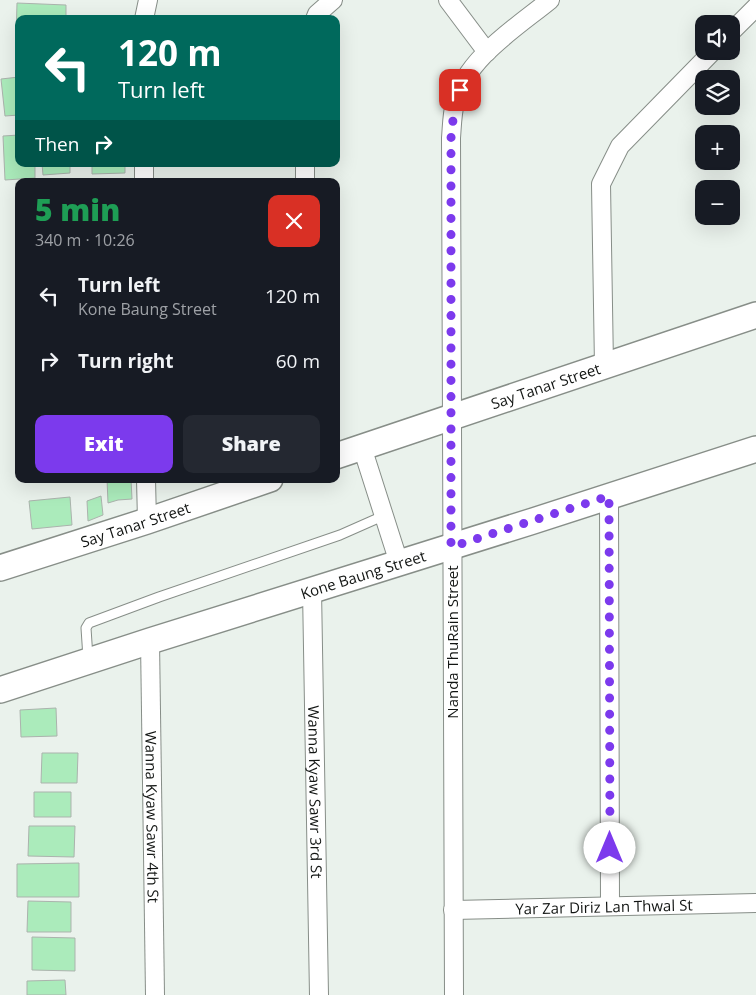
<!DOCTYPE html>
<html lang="en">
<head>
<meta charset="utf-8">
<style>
	body { margin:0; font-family:"Open Sans",sans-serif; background:#242831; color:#f1f3f6; height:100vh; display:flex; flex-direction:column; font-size:19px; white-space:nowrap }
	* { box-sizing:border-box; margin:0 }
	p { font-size:16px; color:#9ea1a6 }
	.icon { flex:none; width:28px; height:28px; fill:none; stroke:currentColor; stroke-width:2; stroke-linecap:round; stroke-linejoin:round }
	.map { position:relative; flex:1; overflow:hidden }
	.details { position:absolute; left:15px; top:178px; width:325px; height:305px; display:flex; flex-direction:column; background:#171b24; border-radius:10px; box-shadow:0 5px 20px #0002 }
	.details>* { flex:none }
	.banner { position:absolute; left:15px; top:15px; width:325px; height:152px; border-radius:10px; box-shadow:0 5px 20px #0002; background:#00695c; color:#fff; overflow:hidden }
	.tools { position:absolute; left:695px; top:15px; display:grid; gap:10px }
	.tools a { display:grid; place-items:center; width:45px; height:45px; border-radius:10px; background:#171b24; box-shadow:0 5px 20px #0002; font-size:25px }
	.pin { position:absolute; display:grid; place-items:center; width:42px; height:42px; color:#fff; margin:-21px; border-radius:10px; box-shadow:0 2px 8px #0006 }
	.me { position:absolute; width:55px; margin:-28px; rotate:0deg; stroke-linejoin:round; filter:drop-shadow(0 0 4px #0008) }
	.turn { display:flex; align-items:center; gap:18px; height:105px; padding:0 20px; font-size:22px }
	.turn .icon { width:65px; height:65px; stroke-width:2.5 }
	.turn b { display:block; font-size:35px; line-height:42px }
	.then { display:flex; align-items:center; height:48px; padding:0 20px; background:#0003; gap:10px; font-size:19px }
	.round { display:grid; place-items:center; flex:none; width:52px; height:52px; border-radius:10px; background:#242831 }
	.overview { display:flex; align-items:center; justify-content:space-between; height:85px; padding:0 20px }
	h1 { font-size:30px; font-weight:800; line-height:38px; color:#1e9e55 }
	.cta { display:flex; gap:10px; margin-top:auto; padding:10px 20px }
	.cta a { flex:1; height:58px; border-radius:10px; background:#7c3aed; color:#fff; font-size:20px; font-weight:800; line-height:58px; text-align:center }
	.cta a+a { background:#242831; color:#f1f3f6 }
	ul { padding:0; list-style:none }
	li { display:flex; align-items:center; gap:15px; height:65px; padding:0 20px }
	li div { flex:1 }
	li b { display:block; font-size:19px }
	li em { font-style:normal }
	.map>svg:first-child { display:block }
	.building { fill:#abebbb; stroke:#abb3ad }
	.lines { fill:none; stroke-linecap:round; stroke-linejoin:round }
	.lane-casing { stroke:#878e88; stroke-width:11 }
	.street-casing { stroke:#878e88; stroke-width:20 }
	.secondary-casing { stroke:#878e88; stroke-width:28 }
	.lane { stroke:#fff; stroke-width:9 }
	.street { stroke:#fff; stroke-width:18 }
	.secondary { stroke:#fff; stroke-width:25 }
	.route { stroke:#7c3aed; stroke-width:9; stroke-dasharray:0 16.2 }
	.labels { text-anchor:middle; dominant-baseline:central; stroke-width:4; stroke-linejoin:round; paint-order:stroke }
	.street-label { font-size:15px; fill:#121513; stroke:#fff }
</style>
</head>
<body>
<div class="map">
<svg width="756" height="995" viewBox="0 0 756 995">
	<rect width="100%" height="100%" fill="#eaf2ec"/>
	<path class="building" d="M17,3L66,5V19H19V39H16Z
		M19,77V115L5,116L1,79Z
		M19,135V164H35V178L5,180L3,136Z
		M42,164H70V173L43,175Z
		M92,164H125V173L92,174Z
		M16,183H19V215H17Z
		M17,215H19V245H16Z
		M32,479H70V481L33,482Z
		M107,479H131L132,499L118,500L108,503Z
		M101,496L103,515L88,521L87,501Z
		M70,497L72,525L32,529L29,501Z
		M56,708L57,736L21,737L20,710Z
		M42,753H78L77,783H41Z
		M34,792H71V817H34Z
		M29,826H75L74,857L28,856Z
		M79,863V897H17V864Z
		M28,901L71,902V932H27Z
		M32,937L75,938V971L32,970Z
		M65,980L66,995H27V981Z"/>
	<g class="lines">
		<g class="lane-casing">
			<path id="lane" d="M88,658L86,628L89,623L159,597L340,535L383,516"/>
		</g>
		<g class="street-casing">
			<g id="street">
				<path d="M448,0L487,52"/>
				<path d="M144,19L148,0"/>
				<path d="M315,19L317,14L333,0"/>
				<path d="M731,32L756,7"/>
				<path d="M144,164V181"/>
				<path d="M305,164V181"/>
				<path d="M604,366L601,184L620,146L713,51"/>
				<path d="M362,447L399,563"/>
				<path d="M146,479L147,521"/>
				<path d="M609,496L610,906"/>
				<path id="s1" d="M312,590L319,995"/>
				<path id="s2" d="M150,641L155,995"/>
				<path id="s3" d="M453,910L756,903"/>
				<path d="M454,995L451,138C452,126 452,114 455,103C465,59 517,27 550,0"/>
			</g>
		</g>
		<g class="secondary-casing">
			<g id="secondary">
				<path id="s4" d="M336,456L756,315"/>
				<path id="s5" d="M0,568L147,521L270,479"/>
				<path id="s6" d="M0,690L150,641L530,522L756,449"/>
			</g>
		</g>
		<use href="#lane" class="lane"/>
		<use href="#street" class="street"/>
		<use href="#secondary" class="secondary"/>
	</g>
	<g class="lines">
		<path class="route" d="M460,90L455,102L451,138V547L609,496L610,848"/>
	</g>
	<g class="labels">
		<g class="street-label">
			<text stroke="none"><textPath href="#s4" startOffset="221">Say Tanar Street</textPath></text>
			<text stroke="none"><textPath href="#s5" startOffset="142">Say Tanar Street</textPath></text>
			<text stroke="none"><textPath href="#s6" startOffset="381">Kone Baung Street</textPath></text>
			<text transform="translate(452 642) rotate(-90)">Nanda ThuRain Street</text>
			<text stroke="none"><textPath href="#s1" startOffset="202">Wanna Kyaw Sawr 3rd St</textPath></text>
			<text stroke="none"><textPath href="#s2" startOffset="176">Wanna Kyaw Sawr 4th St</textPath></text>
			<text stroke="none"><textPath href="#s3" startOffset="151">Yar Zar Diriz Lan Thwal St</textPath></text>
		</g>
	</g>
</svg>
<div class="tools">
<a><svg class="icon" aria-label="sound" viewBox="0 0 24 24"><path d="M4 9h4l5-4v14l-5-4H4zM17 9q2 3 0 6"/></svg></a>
<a><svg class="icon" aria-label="layers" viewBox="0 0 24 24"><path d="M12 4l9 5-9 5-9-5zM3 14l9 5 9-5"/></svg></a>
<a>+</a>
<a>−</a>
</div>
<div class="pin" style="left:460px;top:90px;background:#d93025"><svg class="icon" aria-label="arrive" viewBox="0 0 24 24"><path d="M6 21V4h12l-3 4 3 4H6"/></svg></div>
<svg class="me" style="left:610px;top:848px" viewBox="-20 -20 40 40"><circle r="19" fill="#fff"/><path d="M0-13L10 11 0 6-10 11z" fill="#7c3aed"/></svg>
<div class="banner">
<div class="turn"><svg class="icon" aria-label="left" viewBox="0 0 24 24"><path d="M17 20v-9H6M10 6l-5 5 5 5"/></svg><div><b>120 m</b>Turn left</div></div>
<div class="then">Then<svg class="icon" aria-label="right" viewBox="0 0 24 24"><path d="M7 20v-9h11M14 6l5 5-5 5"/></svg></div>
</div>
<section class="details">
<div class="overview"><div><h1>5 min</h1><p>340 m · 10:26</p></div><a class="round" style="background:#d93025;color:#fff"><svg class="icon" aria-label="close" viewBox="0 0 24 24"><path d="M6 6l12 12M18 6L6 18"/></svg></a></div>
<ul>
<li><svg class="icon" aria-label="left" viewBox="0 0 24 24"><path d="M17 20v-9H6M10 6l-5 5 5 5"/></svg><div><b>Turn left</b><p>Kone Baung Street</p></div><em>120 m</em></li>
<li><svg class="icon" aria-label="right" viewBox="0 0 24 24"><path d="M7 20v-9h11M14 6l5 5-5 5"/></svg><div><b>Turn right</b></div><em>60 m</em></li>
</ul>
<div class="cta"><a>Exit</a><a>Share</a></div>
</section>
</div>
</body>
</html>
